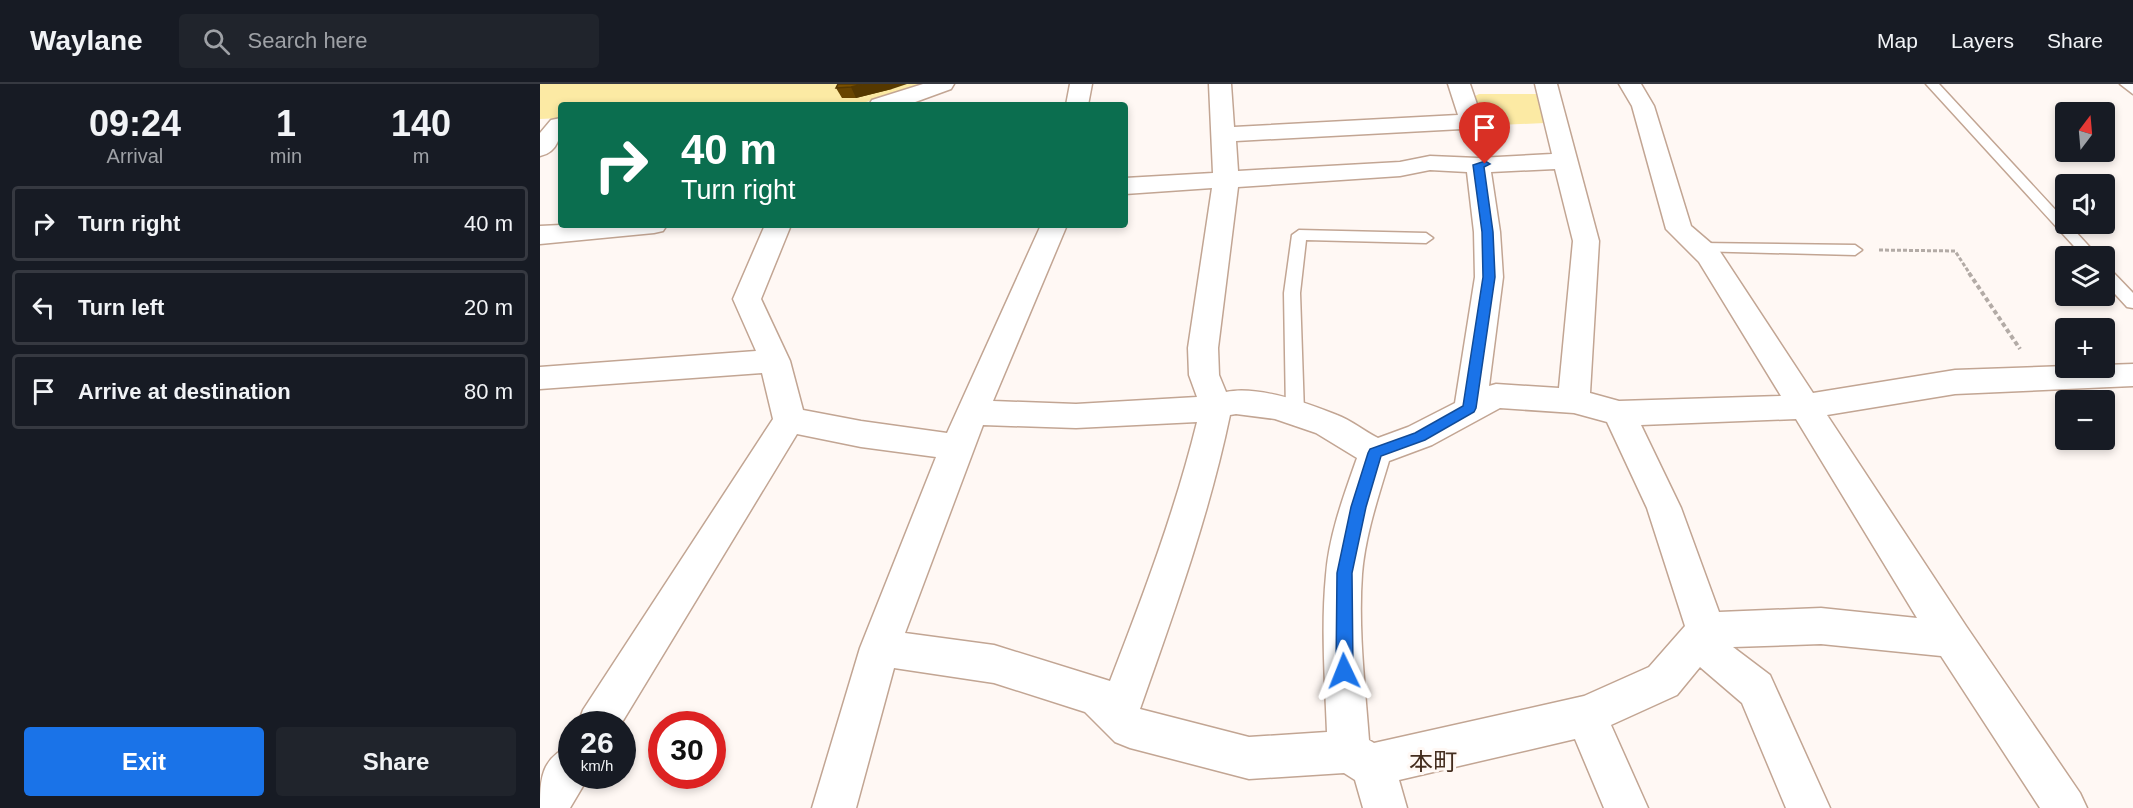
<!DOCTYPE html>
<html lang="en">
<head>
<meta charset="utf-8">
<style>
	body { margin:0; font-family:Arial,"Noto Sans JP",sans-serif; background:#20242c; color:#f1f3f6; height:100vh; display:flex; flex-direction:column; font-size:22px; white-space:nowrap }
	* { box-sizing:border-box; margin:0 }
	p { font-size:20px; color:#9ea1a6 }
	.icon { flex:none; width:33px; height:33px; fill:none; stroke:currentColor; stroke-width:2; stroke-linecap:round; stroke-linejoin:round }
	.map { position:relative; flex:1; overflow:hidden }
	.details { display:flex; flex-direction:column; background:#171b24; width:540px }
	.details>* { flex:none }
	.guide { position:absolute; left:18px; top:18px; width:570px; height:126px; border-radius:6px; box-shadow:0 3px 9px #0003; background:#0b6e4f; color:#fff; overflow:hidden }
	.needle { width:39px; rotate:16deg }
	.buttons { position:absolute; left:1515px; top:18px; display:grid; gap:12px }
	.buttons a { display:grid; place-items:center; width:60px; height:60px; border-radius:6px; background:#171b24; box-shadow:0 3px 9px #0003; font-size:30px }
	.speed { position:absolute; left:18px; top:627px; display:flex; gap:12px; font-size:30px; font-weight:700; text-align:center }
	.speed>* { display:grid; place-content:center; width:78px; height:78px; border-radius:50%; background:#171b24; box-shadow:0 3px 9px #0003; line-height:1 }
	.speed small { font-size:15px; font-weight:400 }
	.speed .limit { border:9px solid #d22; background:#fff; color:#111 }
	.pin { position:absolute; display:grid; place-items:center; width:51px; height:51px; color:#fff; margin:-62px -26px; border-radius:50% 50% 50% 0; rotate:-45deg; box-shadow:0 0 6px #0007 }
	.pin .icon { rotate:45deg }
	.me { position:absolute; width:66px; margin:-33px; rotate:358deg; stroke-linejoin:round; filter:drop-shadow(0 0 4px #0008) }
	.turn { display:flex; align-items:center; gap:21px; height:126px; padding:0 24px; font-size:27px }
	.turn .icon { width:78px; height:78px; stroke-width:2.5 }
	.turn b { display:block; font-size:42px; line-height:51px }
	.eta { display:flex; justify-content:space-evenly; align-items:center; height:102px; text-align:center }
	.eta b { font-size:36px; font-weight:700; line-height:42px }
	.primary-button { display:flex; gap:12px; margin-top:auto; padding:12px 24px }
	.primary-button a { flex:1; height:69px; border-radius:6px; background:#1a73e8; color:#fff; font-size:24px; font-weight:700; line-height:69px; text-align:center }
	.primary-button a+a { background:#20242c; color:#f1f3f6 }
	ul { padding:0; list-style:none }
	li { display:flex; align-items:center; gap:18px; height:75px; margin:0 12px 9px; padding:0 12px; border:3px solid #363941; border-radius:6px }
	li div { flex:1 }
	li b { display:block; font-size:22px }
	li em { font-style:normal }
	header { display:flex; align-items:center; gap:36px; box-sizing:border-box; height:84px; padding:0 30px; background:#171b24; border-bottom:2px solid #363941 }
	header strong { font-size:28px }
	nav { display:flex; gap:33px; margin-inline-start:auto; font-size:21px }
	.search { width:420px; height:54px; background:#20242c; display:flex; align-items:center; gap:15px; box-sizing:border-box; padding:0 21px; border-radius:6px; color:#9ea1a6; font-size:22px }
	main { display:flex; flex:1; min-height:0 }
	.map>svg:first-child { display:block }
	.green { fill:#fceaa4 }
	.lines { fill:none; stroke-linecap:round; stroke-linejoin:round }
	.lane-casing { stroke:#c2a593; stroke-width:3 }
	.street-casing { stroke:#c2a593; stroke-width:3 }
	.path-far1 { stroke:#b3aba6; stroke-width:3; stroke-dasharray:4 2; stroke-linecap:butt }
	.path { stroke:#b3aba6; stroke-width:4; stroke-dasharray:4.5 3; stroke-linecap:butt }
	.lane { fill:#fff; fill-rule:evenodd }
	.street { fill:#fff; fill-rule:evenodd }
	.wall { fill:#694500 }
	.shaded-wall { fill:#553800 }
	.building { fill:#7a5000; stroke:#553800; stroke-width:1.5 }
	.route { fill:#1a73e8; stroke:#114b97; stroke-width:1.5 }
	.labels { text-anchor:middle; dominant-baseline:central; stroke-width:6; stroke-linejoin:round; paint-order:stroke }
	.near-neighbourhood-label { font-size:24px; fill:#442d1e; stroke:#fff8f4 }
</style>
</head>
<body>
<header>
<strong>Waylane</strong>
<div class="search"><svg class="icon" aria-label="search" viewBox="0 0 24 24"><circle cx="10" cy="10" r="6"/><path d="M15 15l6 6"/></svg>Search here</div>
<nav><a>Map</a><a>Layers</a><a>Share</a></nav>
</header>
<main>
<section class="details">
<div class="eta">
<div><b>09:24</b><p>Arrival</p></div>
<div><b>1</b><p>min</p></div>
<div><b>140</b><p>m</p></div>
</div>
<ul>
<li><svg class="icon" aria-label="right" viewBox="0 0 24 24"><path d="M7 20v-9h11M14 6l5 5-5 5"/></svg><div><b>Turn right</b></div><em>40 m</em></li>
<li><svg class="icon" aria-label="left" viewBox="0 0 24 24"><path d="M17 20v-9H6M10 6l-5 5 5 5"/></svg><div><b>Turn left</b></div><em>20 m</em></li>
<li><svg class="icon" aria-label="arrive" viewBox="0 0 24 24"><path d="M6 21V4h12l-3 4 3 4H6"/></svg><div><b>Arrive at destination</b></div><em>80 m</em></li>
</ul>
<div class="primary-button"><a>Exit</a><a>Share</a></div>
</section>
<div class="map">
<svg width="1593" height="724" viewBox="0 0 1593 724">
	<rect width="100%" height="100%" fill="#fff8f4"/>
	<path class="green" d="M0,0H383L348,13L326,18L266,21H21V34L0,35Z
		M939,10H996L1005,39L937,42L931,14Z"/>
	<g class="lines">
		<g class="lane-casing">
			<path id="lane" d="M1386,0H1399L1558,172H1543Z
				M1580,0H1593V10Z
				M759,146L886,149L893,154L886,159L766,156L760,209L764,329L761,334L755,336L749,334L746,329L744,209L752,151Z
				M1160,159L1315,161L1322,166L1315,171L1155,167L1153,164L1155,161Z
				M1564,183L1569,184L1593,209V224L1587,223L1564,198Z"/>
		</g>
		<g class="street-casing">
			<path id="street" d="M383,0H414L411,5L367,21H329L332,16Z
				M530,0H552L548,21H526Z
				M669,0H691L694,43L918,31L908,0H930L950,58L946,63L938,65L930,63L922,45L696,57L698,87L860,78L890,72L938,74L1012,70L995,0H1017L1059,157L1050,309L1079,317L1241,312L1159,178L1126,145L1092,22L1079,0H1101L1114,22L1151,142L1179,166L1273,309L1415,286L1526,282L1564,284V281L1593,280V302L1415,310L1287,331L1426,542L1540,709L1547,724H1500L1401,572L1281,560L1193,563L1230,591L1290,724H1246L1202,619L1160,583L1137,611L1071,641L1108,724H1064L1035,655L859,696L867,724H823L815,696L804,689L709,695L590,664L575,658L545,628L454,599L354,584L316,724H272L320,564L396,373L321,363L257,350L81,640H38L43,626L233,335L222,289L0,305V283L216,267L193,215L225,141H251L221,215L250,277L263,326L321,337L407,349L501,141H527L453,317L536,320L657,313L649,291L648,264L672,104L585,110V94L673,89ZM1015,85L1033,157L1019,304L956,300L949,302L963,193L960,148L951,88ZM890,86L927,88L934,148L935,193L915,319L868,343L838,354C824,347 811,336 797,331C767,319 718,301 686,308L679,291L678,264L698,103L860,92ZM960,324L1034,329L1067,338L1107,424L1145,542L1109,583L1044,612L834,659L829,656C825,602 818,545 822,490C825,452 838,414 849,377L892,361ZM696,330L735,335L776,349L817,374C804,411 789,451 786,491C781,543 785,596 787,648L709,653L600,625C634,528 669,432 690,331ZM1256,335L1377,534L1281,524L1179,528L1141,424L1101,341ZM657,338C635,427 603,512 570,597L454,561L365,549L443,341L536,344Z
				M21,34C21,51 19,68 0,72V49L11,36Z
				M21,141H127L123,147L114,149L0,160V142Z
				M32,661V692H49L30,724H0C0,694 1,674 32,661Z"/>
		</g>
		<path class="path-far1" d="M1339,166L1415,167L1430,190"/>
		<path class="path" d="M1429,189L1480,265"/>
		<use href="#lane" class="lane"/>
		<use href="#street" class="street"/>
	</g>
	<path class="wall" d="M298,0L352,5L316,14H302L296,4Z"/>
	<path class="shaded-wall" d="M323,0H367L352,5L316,14L311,3Z"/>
	<path class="building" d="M298,0H323L311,3L296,4Z"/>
	<path class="route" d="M945,77L950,80L944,83L953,148L955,193L936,324L934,328L885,356L841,372L826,423L812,489L813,587L810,593L804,595L798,593L796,587L797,489L811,423L828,369L830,365L875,349L923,322L943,193L942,148L933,81Z"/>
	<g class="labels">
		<g class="near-neighbourhood-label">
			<text x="893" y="677">本町</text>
		</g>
	</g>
</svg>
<div class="buttons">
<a><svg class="needle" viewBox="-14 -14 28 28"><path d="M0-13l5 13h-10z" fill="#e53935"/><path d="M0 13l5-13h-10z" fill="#9ea1a6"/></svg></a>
<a><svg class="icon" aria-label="sound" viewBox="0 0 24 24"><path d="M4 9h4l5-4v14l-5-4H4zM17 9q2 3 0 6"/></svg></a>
<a><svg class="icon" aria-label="layers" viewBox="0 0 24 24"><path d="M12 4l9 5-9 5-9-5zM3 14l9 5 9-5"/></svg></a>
<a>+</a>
<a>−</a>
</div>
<div class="speed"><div>26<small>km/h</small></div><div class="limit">30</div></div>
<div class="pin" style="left:945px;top:80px;background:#d93025"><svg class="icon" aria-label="arrive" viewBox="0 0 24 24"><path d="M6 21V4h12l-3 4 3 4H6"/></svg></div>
<svg class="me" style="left:804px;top:587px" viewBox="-20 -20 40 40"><path d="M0-17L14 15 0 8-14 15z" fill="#1a73e8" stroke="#fff" stroke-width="4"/></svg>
<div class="guide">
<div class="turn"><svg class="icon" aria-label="right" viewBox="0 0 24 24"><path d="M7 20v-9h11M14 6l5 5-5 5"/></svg><div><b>40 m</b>Turn right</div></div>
</div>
</div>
</main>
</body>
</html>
